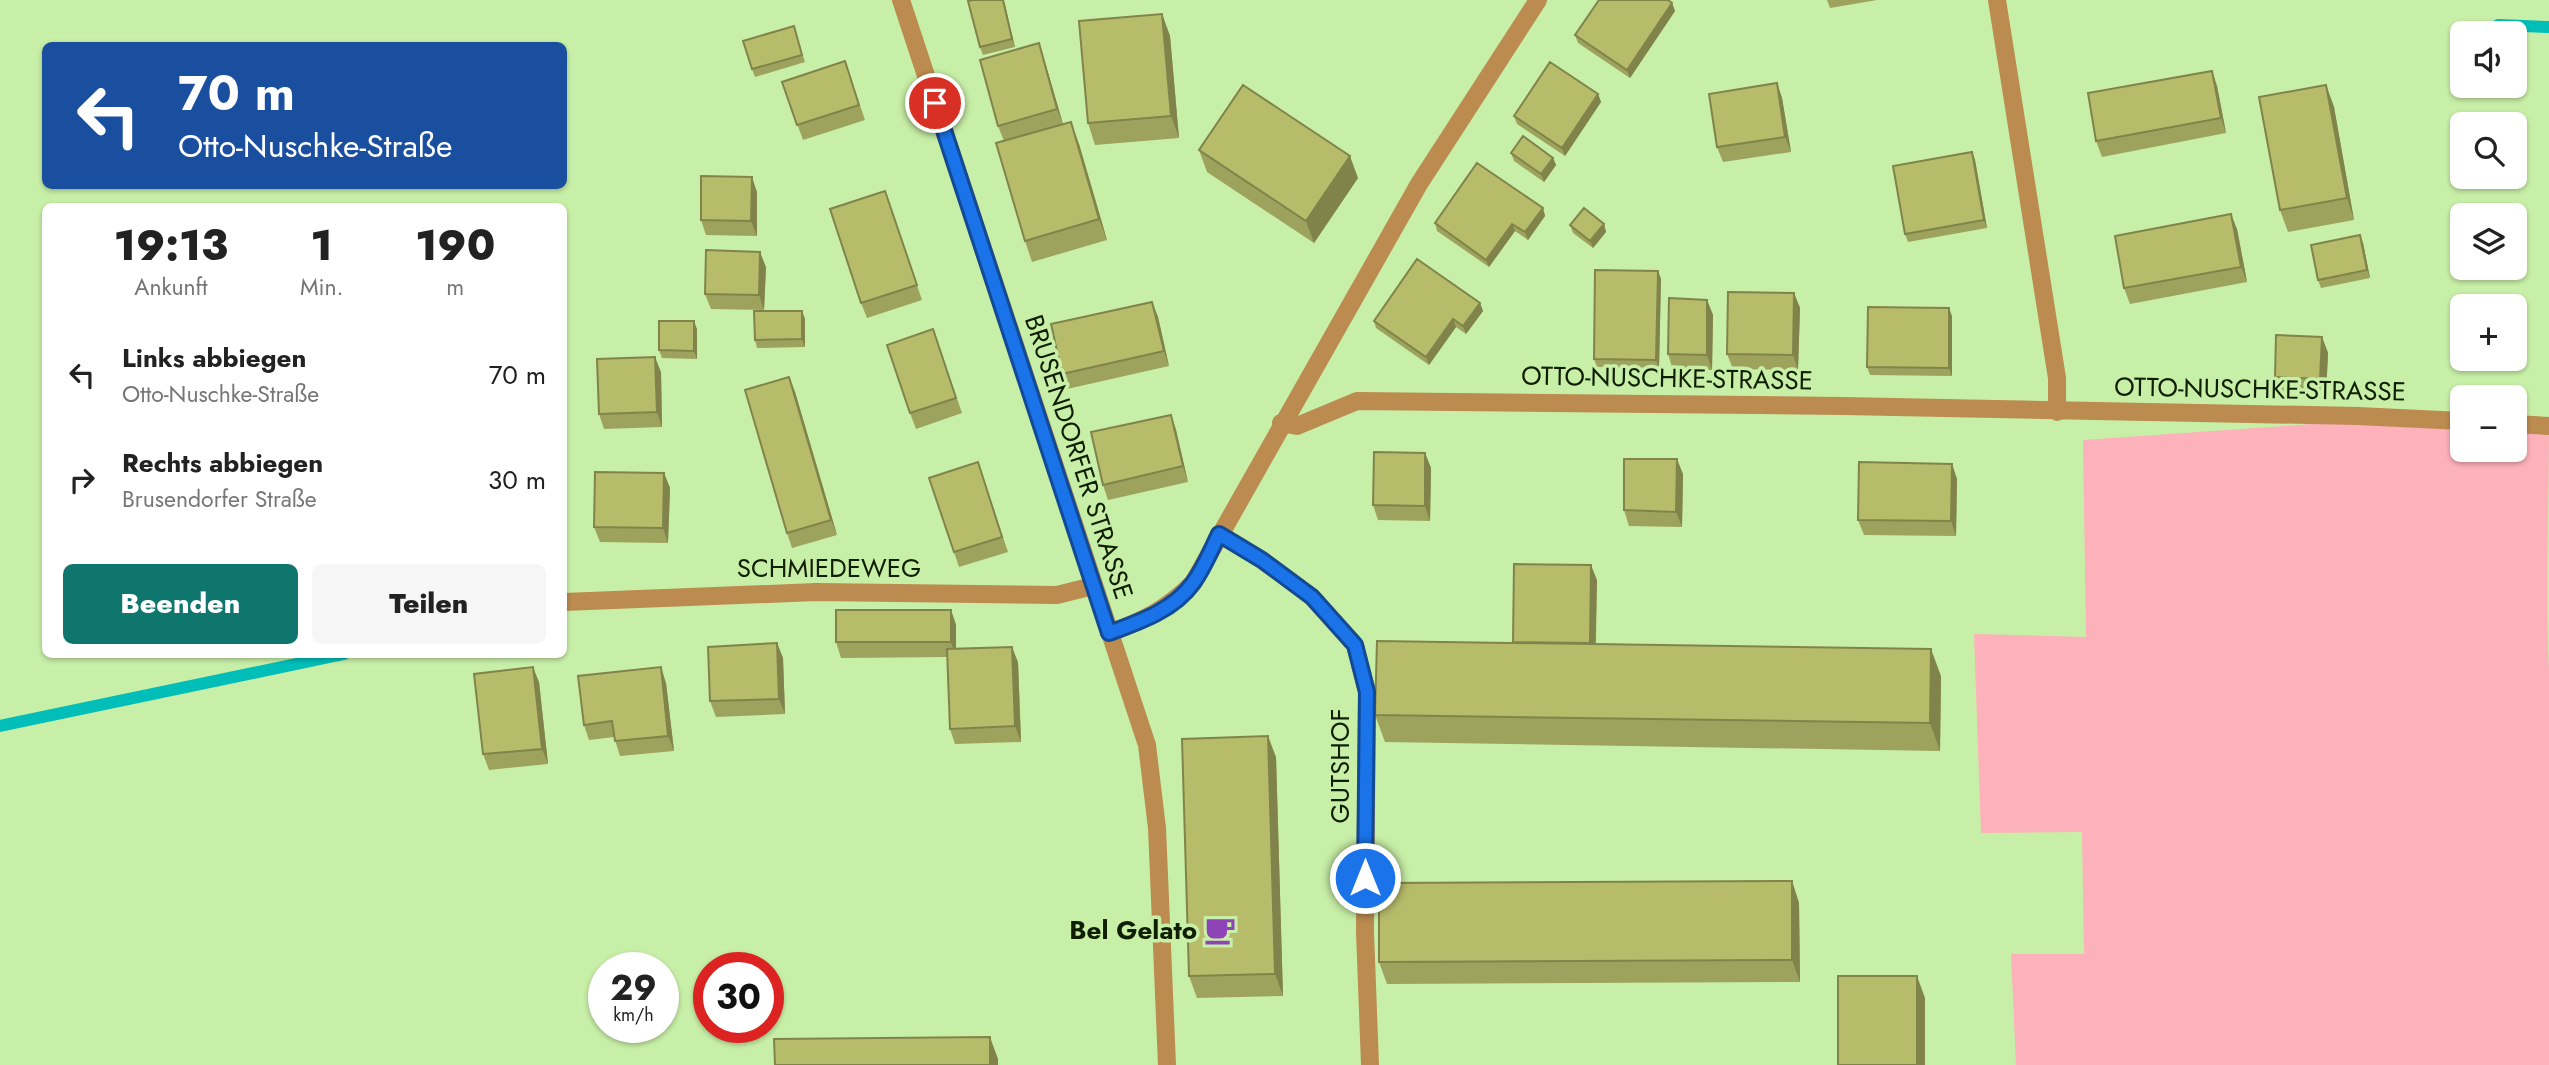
<!DOCTYPE html>
<html lang="de">
<head>
<meta charset="utf-8">
<style>
	body { margin:0; font-family:Jost,sans-serif; background:#f6f6f6; color:#222; height:100vh; display:flex; flex-direction:column; font-size:26px; white-space:nowrap }
	* { box-sizing:border-box; margin:0 }
	p { font-size:23px; color:#767676 }
	.icon { flex:none; width:38px; height:38px; fill:none; stroke:currentColor; stroke-width:2; stroke-linecap:round; stroke-linejoin:round }
	.map { position:relative; flex:1; overflow:hidden }
	.panel { position:absolute; left:42px; top:203px; width:525px; height:455px; display:flex; flex-direction:column; background:#fff; border-radius:10px; box-shadow:0 2px 5px #0004 }
	.panel>* { flex:none }
	.banner { position:absolute; left:42px; top:42px; width:525px; height:147px; border-radius:10px; box-shadow:0 2px 5px #0004; background:#1a4fa0; color:#fff; overflow:hidden }
	.controls { position:absolute; left:2450px; top:21px; display:grid; gap:14px }
	.controls a { display:grid; place-items:center; width:77px; height:77px; border-radius:10px; background:#fff; box-shadow:0 2px 5px #0004; font-size:35px }
	.speed { position:absolute; left:588px; top:952px; display:flex; gap:14px; font-size:35px; font-weight:700; text-align:center }
	.speed>* { display:grid; place-content:center; width:91px; height:91px; border-radius:50%; background:#fff; box-shadow:0 2px 5px #0004; line-height:1 }
	.speed small { font-size:18px; font-weight:400 }
	.speed .limit { border:10px solid #d22; background:#fff; color:#111 }
	.pin { position:absolute; display:grid; place-items:center; width:60px; height:60px; color:#fff; margin:-30px; border:4px solid #fff; border-radius:50%; box-shadow:0 2px 7px #0007 }
	.me { position:absolute; width:77px; margin:-38px; rotate:0deg; stroke-linejoin:round; filter:drop-shadow(0 0 5px #0008) }
	.turn { display:flex; align-items:center; gap:24px; height:147px; padding:0 21px; font-size:32px }
	.turn .icon { width:91px; height:91px; stroke-width:2.5 }
	.turn b { display:block; font-size:49px; line-height:60px }
	.eta { display:flex; justify-content:space-evenly; align-items:center; height:119px; text-align:center }
	.eta b { font-size:42px; font-weight:800; line-height:49px }
	.action { display:flex; gap:14px; margin-top:auto; padding:14px 21px }
	.action a { flex:1; height:80px; border-radius:10px; background:#0f766e; color:#fff; font-size:28px; font-weight:800; line-height:80px; text-align:center }
	.action a+a { background:#f6f6f6; color:#222 }
	ul { padding:0; list-style:none }
	li { display:flex; align-items:center; gap:21px; height:105px; padding:0 21px }
	li div { flex:1 }
	li b { display:block; font-size:26px }
	li em { font-style:normal }
	.map>svg:first-child { display:block }
	.green { fill:#fdb1ba }
	.lines { fill:none; stroke-linecap:round; stroke-linejoin:round }
	.stream { stroke:#02beb9; stroke-width:12 }
	.minor { stroke:#bb8b4f; stroke-width:18 }
	.wall { fill:#9da25c }
	.shaded-wall { fill:#80844b }
	.building { fill:#b7bc6b; stroke:#80844b; stroke-width:2 }
	.route-casing { stroke:#114b97; stroke-width:18 }
	.route { stroke:#1a73e8; stroke-width:12 }
	.labels { text-anchor:middle; dominant-baseline:central; stroke-width:7; stroke-linejoin:round; paint-order:stroke }
	.street-label { font-size:26px; fill:#101e03; stroke:#c8efa7 }
	.poi-label { font-size:26px; font-weight:bold; fill:#101e03; stroke:#c8efa7; text-anchor:end }
</style>
</head>
<body>
<div class="map">
<svg width="2549" height="1065" viewBox="0 0 2549 1065">
	<rect width="100%" height="100%" fill="#c8efa7"/>
	<path class="green" d="M2399,418L2462,422V450H2515V424L2549,426C2549,508 2545,591 2549,673V1065H2016L2011,954H2084L2082,832L1981,833L1974,634L2086,637L2083,440Z"/>
	<g class="lines">
		<path class="stream" d="M2498,25L2549,27
			M0,726L344,654"/>
		<path class="minor" d="M901,0L1147,745L1157,828L1167,1065
			M1997,0L2057,378V412
			M1281,423L1297,426L1357,401L1843,406L2358,416L2462,421
			M2515,424L2549,426
			M1219,534L1262,560L1312,597L1355,645L1367,692L1365,932L1370,1065
			M564,602L816,592L1057,595L1093,586
			M1109,633C1145,620 1165,610 1193,583L1419,184L1538,0"/>
	</g>
	<path class="wall" d="M973,0H1003L1015,47L983,55L980,47Z
		M1827,0H1877L1830,8Z
		M1672,3L1675,11L1630,78L1578,43L1575,35Z
		M1162,14L1170,36L1179,138L1095,145L1088,123Z
		M796,34L805,62L755,77L752,69Z
		M1044,59L1063,124L1004,141L998,126Z
		M845,61L865,120L803,140L782,82Z
		M2212,71L2217,86L2226,133L2102,157L2096,141Z
		M1777,83L1782,98L1791,152L1723,162L1717,147Z
		M2326,85L2334,107L2354,220L2288,232L2280,210Z
		M1598,94L1601,102L1565,156L1517,124L1514,116Z
		M1079,144L1107,240L1032,262L1025,241Z
		M1199,150L1358,178L1314,243L1207,172Z
		M1972,152L1975,160L1987,228L1908,242L1905,234Z
		M1511,153L1553,158L1556,165L1544,182L1514,161Z
		M885,191L922,300L867,318L861,303Z
		M757,192V236L706,235L701,220Z
		M1543,208L1545,216L1528,240L1515,231L1489,267L1437,231L1435,223Z
		M1604,224L1606,232L1593,248L1573,233L1570,225Z
		M2237,229L2247,282L2130,304L2124,288Z
		M2363,243L2370,278L2321,288L2318,280Z
		M766,267L764,310L711,309L705,294Z
		M1658,271L1661,279L1659,368L1597,367L1594,359Z
		M1794,293L1800,308L1798,370L1733,369L1727,354Z
		M1707,300L1713,315L1712,370H1673L1668,354Z
		M1152,302L1158,317L1169,366L1067,389L1062,374Z
		M1480,303L1483,311L1466,334L1456,327L1429,365L1376,328L1374,321Z
		M1952,316V376L1870,375L1867,367Z
		M805,319V347L757,348L755,340Z
		M697,329V359L662,358L659,350Z
		M933,329L962,413L916,429L910,413Z
		M2322,337L2328,353L2326,394L2280,392L2275,377Z
		M661,372L662,427L604,429L599,414Z
		M789,377L795,392L837,535L792,548L787,533Z
		M1171,415L1176,430L1188,482L1108,500L1103,485Z
		M1425,453L1431,468L1430,521L1378,520L1373,505Z
		M978,462L1008,552L959,567L954,552Z
		M1952,464L1957,479L1956,536L1864,535L1858,520Z
		M664,473L670,488L668,543L600,542L594,527Z
		M1683,474L1682,527L1629,526L1624,510Z
		M1597,580L1596,644L1941,676L1940,751L1385,742L1375,715L1513,643V642Z
		M951,610L956,625V649L1018,662L1021,742L955,744L950,729L947,657L841,658L836,642Z
		M777,643L783,658L785,714L716,717L710,701Z
		M539,682L548,764L489,770L483,754Z
		M666,683L674,751L620,756L614,737L589,740L584,725Z
		M1276,757L1283,996L1197,998L1189,976Z
		M1792,881L1799,903L1800,982L1387,984L1379,962Z"/>
	<path class="shaded-wall" d="M1003,0L1004,1L1015,47L1012,39Z
		M1672,3L1675,11L1630,78L1627,70Z
		M1162,14L1170,36L1179,138L1171,116Z
		M1039,43L1044,59L1063,124L1057,109Z
		M2212,71L2217,86L2226,133L2221,118Z
		M1777,83L1782,98L1791,152L1785,137Z
		M2326,85L2334,107L2354,220L2347,198Z
		M1598,94L1601,102L1565,156L1562,148Z
		M1071,122L1079,144L1107,240L1099,219Z
		M1972,152L1975,160L1987,228L1984,220Z
		M1350,156L1358,178L1314,243L1306,221Z
		M1553,158L1556,165L1544,182L1541,174Z
		M752,177L757,192V236L751,221Z
		M1543,208L1545,216L1528,240L1525,232Z
		M2231,214L2237,229L2247,282L2241,267Z
		M1512,224L1515,231L1489,267L1486,260Z
		M1604,224L1606,232L1593,248L1590,241Z
		M2360,235L2363,243L2370,278L2367,270Z
		M760,252L766,267L764,310L759,295Z
		M1658,271L1661,279L1659,368L1656,360Z
		M1794,293L1800,308L1798,370L1793,355Z
		M1707,300L1713,315L1712,370L1707,355Z
		M1152,302L1158,317L1169,366L1164,351Z
		M1480,303L1483,311L1466,334L1463,326Z
		M1949,308L1952,316V376L1949,368Z
		M802,311L805,319V347L802,339Z
		M1453,319L1456,327L1429,365L1426,357Z
		M694,321L697,329V359L694,351Z
		M2322,337L2328,353L2326,394L2320,379Z
		M655,357L661,372L662,427L657,412Z
		M789,377L795,392L837,535L831,520Z
		M1171,415L1176,430L1188,482L1183,466Z
		M1425,453L1431,468L1430,521L1425,506Z
		M1677,459L1683,474L1682,527L1676,512Z
		M1952,464L1957,479L1956,536L1951,521Z
		M664,473L670,488L668,543L663,528Z
		M1591,565L1597,580L1595,658L1590,643Z
		M951,610L956,625V657L951,642Z
		M777,643L783,658L785,714L779,699Z
		M1012,647L1018,662L1021,742L1015,726Z
		M1931,649L1941,676L1940,751L1930,723Z
		M533,667L539,682L548,764L542,749Z
		M661,667L666,683L674,751L668,736Z
		M1268,736L1276,757L1283,996L1275,974Z
		M1792,881L1799,903L1800,982L1792,960Z
		M1917,976L1925,998V1065H1917Z
		M990,1037L998,1059V1065H990Z"/>
	<path class="building" d="M973,0H1003L1012,39L980,47L968,1Z
		M1599,0H1668L1672,3L1627,70L1575,35Z
		M1162,14L1171,116L1088,123L1079,21Z
		M794,26L802,55L752,69L743,41Z
		M1039,43L1057,109L998,126L980,60Z
		M845,61L859,105L797,125L782,82Z
		M1550,62L1598,94L1562,148L1514,116Z
		M2212,71L2221,118L2096,141L2088,93Z
		M1777,83L1785,137L1717,147L1709,94Z
		M1243,85L1350,156L1306,221L1199,150Z
		M2326,85L2347,198L2280,210L2259,97Z
		M1071,122L1099,219L1025,241L996,143Z
		M1523,136L1553,158L1541,174L1511,153Z
		M1972,152L1984,220L1905,234L1893,166Z
		M1477,163L1543,208L1525,232L1512,224L1486,260L1435,223Z
		M701,176L752,177L751,221L701,220Z
		M885,191L917,285L861,303L830,209Z
		M1584,208L1604,224L1590,241L1570,225Z
		M2231,214L2241,267L2124,288L2115,236Z
		M2360,235L2367,270L2318,280L2311,245Z
		M706,250L760,252L759,295L705,294Z
		M1417,259L1480,303L1463,326L1453,319L1426,357L1374,321Z
		M1595,270L1658,271L1656,360L1594,359Z
		M1728,292L1794,293L1793,355L1727,354Z
		M1669,298L1707,300V355L1668,354Z
		M1152,302L1164,351L1062,374L1051,324Z
		M1868,307L1949,308V368L1867,367Z
		M754,311H802V339L755,340Z
		M659,321H694V351L659,350Z
		M933,329L956,398L910,413L887,345Z
		M2276,335L2322,337L2320,379L2275,377Z
		M655,357L657,412L599,414L597,359Z
		M789,377L831,520L787,533L745,390Z
		M1171,415L1183,466L1103,485L1091,432Z
		M1374,452L1425,453V506L1373,505Z
		M1624,459H1677L1676,512L1624,510Z
		M978,462L1002,537L954,552L929,478Z
		M1859,462L1952,464L1951,521L1858,520Z
		M595,472L664,473L663,528L594,527Z
		M1514,564L1591,565L1590,643L1513,642Z
		M836,610H951V642H836Z
		M1377,641L1931,649L1930,723L1375,715Z
		M777,643L779,699L710,701L708,647Z
		M1012,647L1015,726L950,729L947,649Z
		M533,667L542,749L483,754L474,674Z
		M661,667L668,736L615,741L612,721L584,725L578,676Z
		M1268,736L1275,974L1189,976L1182,739Z
		M1792,881V960L1379,962V883Z
		M1838,976H1917V1065H1838Z
		M990,1037V1065H775L774,1039Z"/>
	<g class="lines">
		<g class="route-casing">
			<path id="route" d="M935,103L1109,633C1139,622 1174,610 1193,583C1204,568 1211,550 1219,534L1262,560L1312,597L1355,645L1367,692L1365,878"/>
		</g>
		<use href="#route" class="route"/>
	</g>
	<defs>
		<g id="cafe-bare" transform="scale(2.415)"><path d="M-5.5-4.5H6V0H3Q3 3.5 0 3.5H-2.5Q-5.5 3.5-5.5 0ZM3-3.2v2h1.7v-2ZM-6 4.5H4V6H-6Z" fill="#8e44b6" stroke="#c8efa7" stroke-width="2.5" paint-order="stroke"/></g>
	</defs>
	<g fill-rule="evenodd">
		<use href="#cafe-bare" x="1220" y="930"/>
	</g>
	<g class="labels">
		<g class="street-label">
			<text transform="translate(1667 378) rotate(1)">OTTO-NUSCHKE-STRASSE</text>
			<text transform="translate(2260 389) rotate(1)">OTTO-NUSCHKE-STRASSE</text>
			<text transform="translate(1079 457) rotate(72)">BRUSENDORFER STRASSE</text>
			<text x="829" y="568">SCHMIEDEWEG</text>
			<text transform="translate(1340 766) rotate(-90)">GUTSHOF</text>
		</g>
		<g class="poi-label">
			<text x="1197" y="930">Bel Gelato</text>
		</g>
	</g>
</svg>
<div class="controls">
<a><svg class="icon" aria-label="sound" viewBox="0 0 24 24"><path d="M4 9h4l5-4v14l-5-4H4zM17 9q2 3 0 6"/></svg></a>
<a><svg class="icon" aria-label="search" viewBox="0 0 24 24"><circle cx="10" cy="10" r="6"/><path d="M15 15l6 6"/></svg></a>
<a><svg class="icon" aria-label="layers" viewBox="0 0 24 24"><path d="M12 4l9 5-9 5-9-5zM3 14l9 5 9-5"/></svg></a>
<a>+</a>
<a>−</a>
</div>
<div class="speed"><div>29<small>km/h</small></div><div class="limit">30</div></div>
<div class="pin" style="left:935px;top:103px;background:#d93025"><svg class="icon" aria-label="arrive" viewBox="0 0 24 24"><path d="M6 21V4h12l-3 4 3 4H6"/></svg></div>
<svg class="me" style="left:1365px;top:878px" viewBox="-20 -20 40 40"><circle r="17" fill="#1a73e8" stroke="#fff" stroke-width="3"/><path d="M0-11L8 9 0 5-8 9z" fill="#fff"/></svg>
<div class="banner">
<div class="turn"><svg class="icon" aria-label="left" viewBox="0 0 24 24"><path d="M17 20v-9H6M10 6l-5 5 5 5"/></svg><div><b>70 m</b>Otto-Nuschke-Straße</div></div>
</div>
<section class="panel">
<div class="eta">
<div><b>19:13</b><p>Ankunft</p></div>
<div><b>1</b><p>Min.</p></div>
<div><b>190</b><p>m</p></div>
</div>
<ul>
<li><svg class="icon" aria-label="left" viewBox="0 0 24 24"><path d="M17 20v-9H6M10 6l-5 5 5 5"/></svg><div><b>Links abbiegen</b><p>Otto-Nuschke-Straße</p></div><em>70 m</em></li>
<li><svg class="icon" aria-label="right" viewBox="0 0 24 24"><path d="M7 20v-9h11M14 6l5 5-5 5"/></svg><div><b>Rechts abbiegen</b><p>Brusendorfer Straße</p></div><em>30 m</em></li>
</ul>
<div class="action"><a>Beenden</a><a>Teilen</a></div>
</section>
</div>
</body>
</html>
